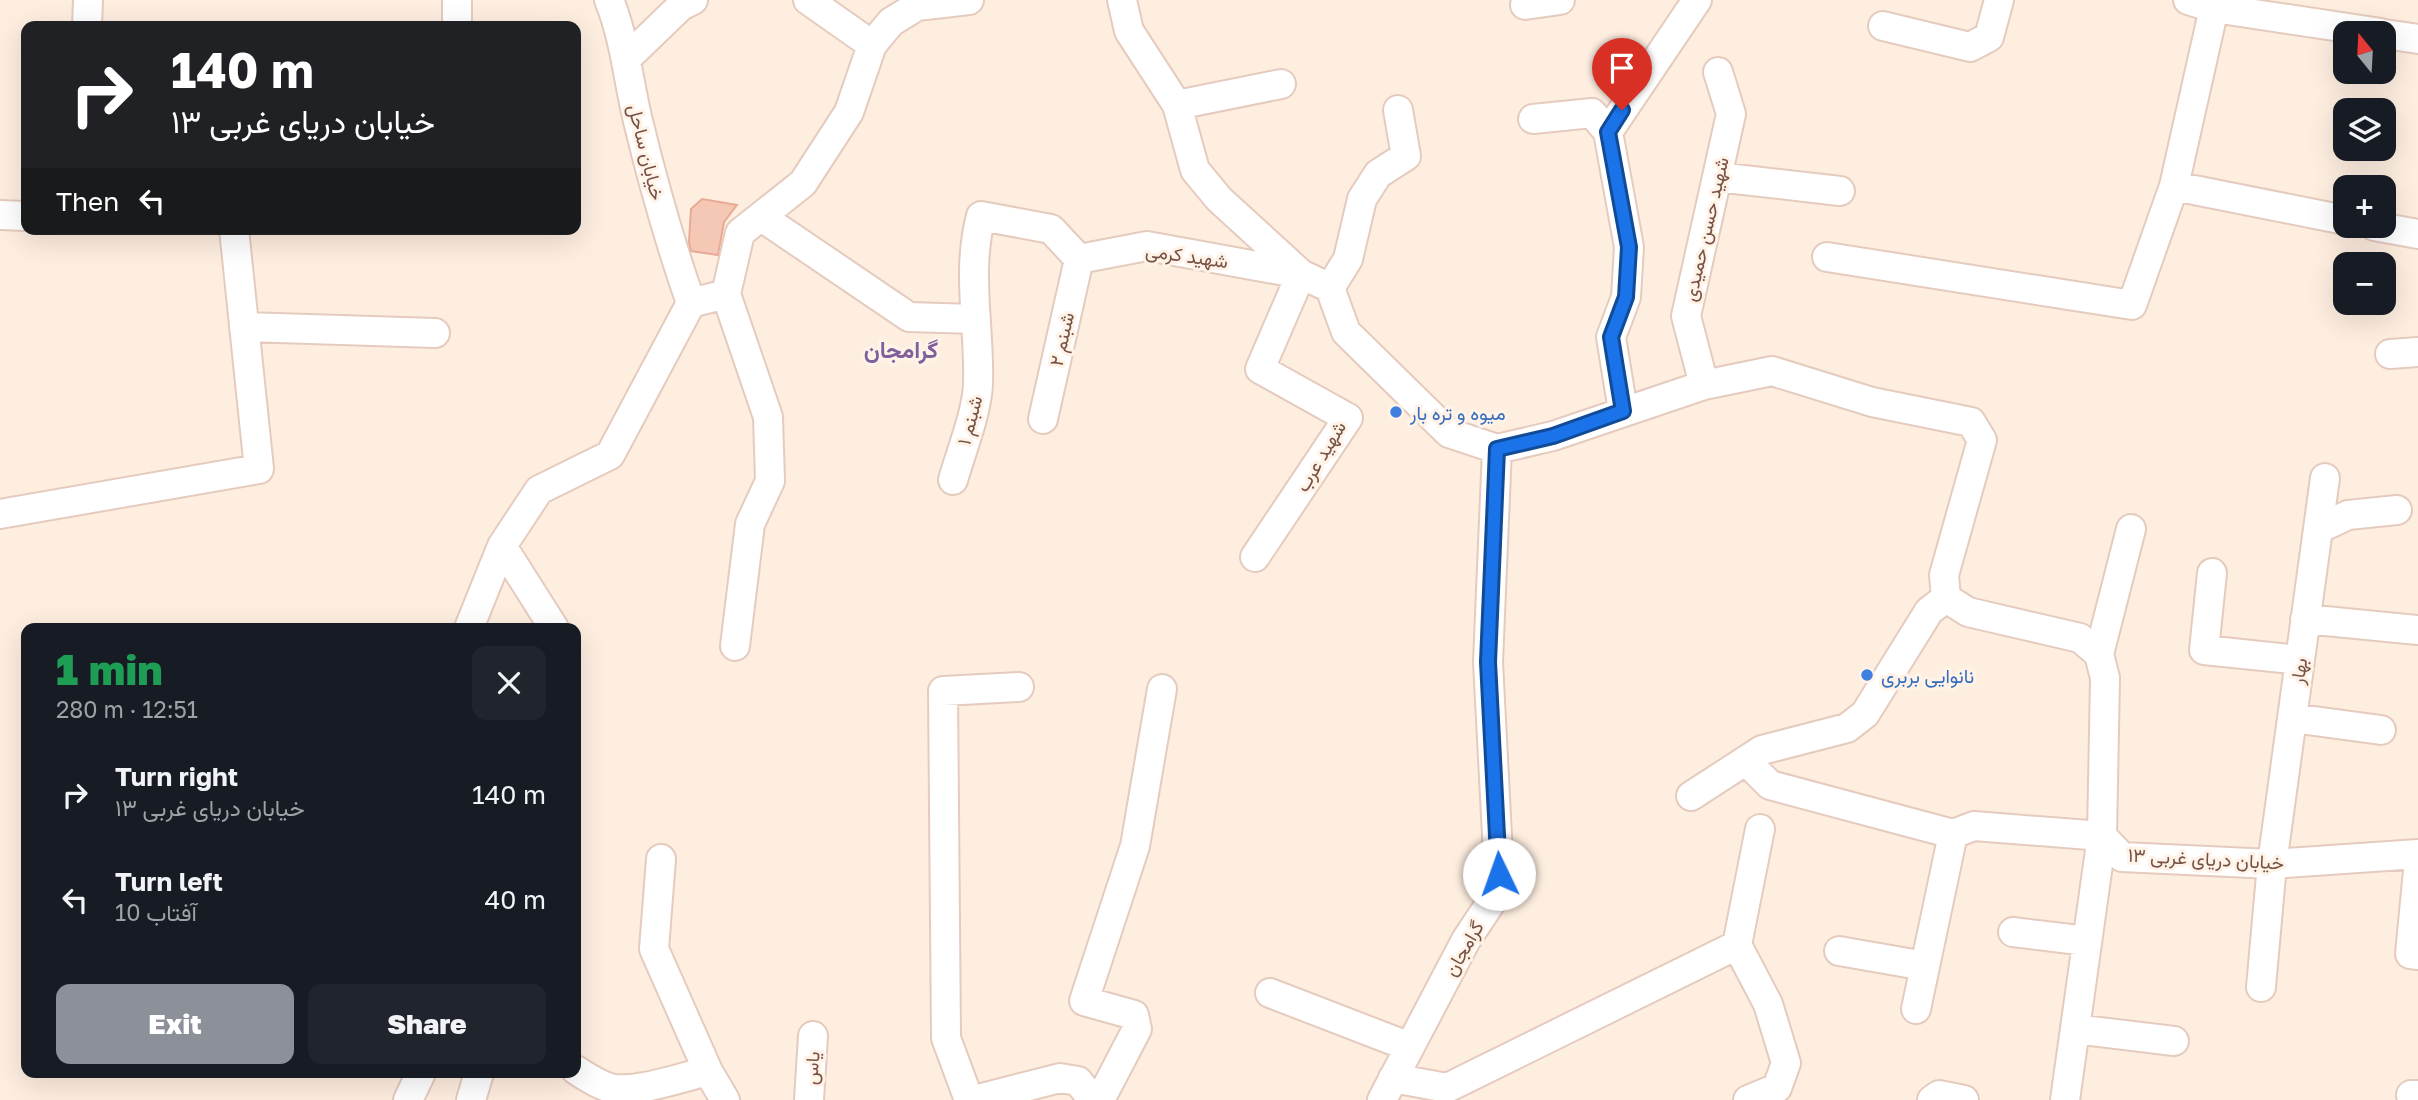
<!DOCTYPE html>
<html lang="en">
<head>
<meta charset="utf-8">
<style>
	body { margin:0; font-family:"Golos Text",Vazirmatn,sans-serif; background:#20242c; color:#f1f3f6; height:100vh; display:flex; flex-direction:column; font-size:26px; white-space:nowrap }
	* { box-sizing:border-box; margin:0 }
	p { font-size:23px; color:#9ea1a6 }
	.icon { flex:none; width:38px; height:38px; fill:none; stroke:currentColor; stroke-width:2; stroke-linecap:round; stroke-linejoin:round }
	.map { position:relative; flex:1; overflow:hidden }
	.details { position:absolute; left:21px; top:623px; width:560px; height:455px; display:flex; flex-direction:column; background:#171b24; border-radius:14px; box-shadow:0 7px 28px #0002 }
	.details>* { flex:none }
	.banner { position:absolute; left:21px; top:21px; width:560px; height:214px; border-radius:14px; box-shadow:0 7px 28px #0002; background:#202124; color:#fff; overflow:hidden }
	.needle { width:46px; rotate:342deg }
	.tools { position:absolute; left:2333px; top:21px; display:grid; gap:14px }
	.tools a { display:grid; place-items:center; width:63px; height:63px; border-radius:14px; background:#171b24; box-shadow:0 7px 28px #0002; font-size:35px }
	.pin { position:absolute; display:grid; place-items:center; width:60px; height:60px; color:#fff; margin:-72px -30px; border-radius:50% 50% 50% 0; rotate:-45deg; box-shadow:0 0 7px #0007 }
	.pin .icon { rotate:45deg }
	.me { position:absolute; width:77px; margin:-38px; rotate:357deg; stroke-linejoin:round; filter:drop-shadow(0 0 5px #0008) }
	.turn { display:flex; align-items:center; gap:24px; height:147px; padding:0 35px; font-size:32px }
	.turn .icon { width:91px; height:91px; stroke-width:2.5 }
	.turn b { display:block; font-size:49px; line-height:60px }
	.then { display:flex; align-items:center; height:66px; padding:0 35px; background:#0003; gap:14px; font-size:26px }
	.round { display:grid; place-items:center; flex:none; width:74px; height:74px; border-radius:14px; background:#20242c }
	.overview { display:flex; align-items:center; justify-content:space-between; height:119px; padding:0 35px }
	h1 { font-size:42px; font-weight:800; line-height:52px; color:#1e9e55 }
	.action { display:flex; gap:14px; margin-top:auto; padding:14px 35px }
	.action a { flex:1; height:80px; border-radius:14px; background:#8c9099; color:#fff; font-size:28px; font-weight:800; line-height:80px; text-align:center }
	.action a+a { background:#20242c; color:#f1f3f6 }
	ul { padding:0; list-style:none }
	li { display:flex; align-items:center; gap:21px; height:105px; padding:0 35px }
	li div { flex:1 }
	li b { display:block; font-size:26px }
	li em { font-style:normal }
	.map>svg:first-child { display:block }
	.building { fill:#f5c7b5; stroke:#e9aa95; stroke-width:2 }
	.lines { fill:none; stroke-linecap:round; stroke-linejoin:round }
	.minor-casing { stroke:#e5cbbe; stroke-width:32 }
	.minor { stroke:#fff; stroke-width:28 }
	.route-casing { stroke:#114b97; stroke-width:18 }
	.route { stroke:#1a73e8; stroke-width:12 }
	.shop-dot { fill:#3f7fe0; stroke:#fff3e8; stroke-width:2.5 }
	.labels { text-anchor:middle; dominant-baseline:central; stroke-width:6; stroke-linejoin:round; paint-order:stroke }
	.street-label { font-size:19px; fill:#765145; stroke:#fff3e8 }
	.shop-label { font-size:19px; fill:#366cbe; stroke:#fff3e8; text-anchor:start }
	.quarter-label { font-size:23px; font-weight:bold; fill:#80609b; stroke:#fff3e8 }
</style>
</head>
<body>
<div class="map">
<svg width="2418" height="1100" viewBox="0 0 2418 1100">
	<rect width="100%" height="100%" fill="#feeee0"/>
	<path class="building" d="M702,199L737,205L724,222L718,255L691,251L689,242L691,209Z"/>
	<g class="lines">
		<g class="minor-casing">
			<path id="minor" d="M457,0V26
				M609,0C625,39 628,80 638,121C653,183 670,243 691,303
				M808,0L872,45
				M1122,0L1129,31L1177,105L1195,170L1219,199L1301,274L1330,288L1346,332L1449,433L1497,449
				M2188,0L2214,8L2381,33
				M1525,5L1560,0
				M87,26L88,0
				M1883,26L1970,47L1989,37L1999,0
				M2384,34L2418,39
				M626,59L681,6L693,0
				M1177,105L1281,84
				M1533,119L1592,113L1608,132
				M1717,177L1840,191
				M2174,186L2345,220
				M0,215L26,216
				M763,218L909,317L974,319
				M2374,226L2418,234
				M1827,257L2132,305L2174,186L2214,8
				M1330,288L1348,259L1362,199L1378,174L1406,156L1398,110
				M726,294L768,417L770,481L750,524L735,646
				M244,327L435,333
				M2390,354L2418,352
				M1704,385L1686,316L1731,114L1718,72
				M1623,411L1611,337L1626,297L1629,247L1608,132L1697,0
				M1043,419L1079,259
				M1497,449L1553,436L1704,385L1772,371L1872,402L1971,422L1982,440L1944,575L1946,598L1968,612L2080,638L2099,654L2105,678L2102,836L2122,857L2272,864L2418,854
				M953,480C961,452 977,412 978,384C980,328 966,272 981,216L1051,229L1079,259L1147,246L1301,274L1260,369L1348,418L1255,557
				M0,514L259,469L234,229
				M2318,529L2348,515L2397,510
				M502,546L554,628
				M2212,573L2204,650L2300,660
				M2305,619L2418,630
				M469,628L502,546L539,490L610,455L691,303L726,294L740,233L803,183L849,112L872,45L891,22L917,6L969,0
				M2099,654L2131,529
				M2292,718L2381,730
				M1751,759L1753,768L1770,785L1953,834L1974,826L2102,836L2065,1100
				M1691,796L1762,750L1847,728L1865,714L1929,611L1946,598
				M661,859L654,949L708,1071L725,1100
				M2418,870L2410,954L2418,955
				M2013,932L2087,941
				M1737,945L1768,1004L1786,1063L1777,1088L1748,1100
				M1839,951L1925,966
				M2261,987L2272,864L2325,478
				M1270,993L1410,1047
				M1916,1009L1953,834
				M2075,1029L2174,1041
				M576,1070C587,1077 597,1084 610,1088C635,1094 683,1077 708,1071
				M1393,1078L1447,1088L1737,945L1760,829
				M2411,1095H2418
				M408,1100L421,1073
				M471,1100L479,1073
				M809,1100L813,1036
				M969,1100L946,1038L943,691L1019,687
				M974,1100L1060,1078L1078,1081L1093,1100
				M1100,1100L1137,1029L1134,1015L1084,1001L1135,846L1162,689
				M1382,1100L1466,940L1490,904L1499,874L1488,662L1497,449
				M1932,1100L1939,1095L1964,1100"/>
		</g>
		<use href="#minor" class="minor"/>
	</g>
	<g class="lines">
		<g class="route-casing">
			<path id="route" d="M1499,874L1488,662L1497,449L1553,436L1623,411L1611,337L1626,297L1629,247L1608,132L1622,110"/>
		</g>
		<use href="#route" class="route"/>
	</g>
	<g class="shop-dot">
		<circle cx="1396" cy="412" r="7"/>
		<circle cx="1867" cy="675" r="7"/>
	</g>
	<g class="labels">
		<g class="street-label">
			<text transform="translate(647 152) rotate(76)">خیابان ساحل</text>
			<text transform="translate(1705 229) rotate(-77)">شهید حسن حمیدی</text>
			<text transform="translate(1187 255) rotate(8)">شهید کرمی</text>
			<text transform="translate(1061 339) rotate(-77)">شبنم ۲</text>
			<text transform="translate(969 420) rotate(-75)">شبنم ۱</text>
			<text transform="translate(1320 456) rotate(-59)">شهید عرب</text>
			<text transform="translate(2298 671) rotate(-82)">بهار</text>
			<text transform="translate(2206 858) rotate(3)">خیابان دریای غربی ۱۳</text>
			<text transform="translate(1463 948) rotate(-60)">گرامجان</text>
			<text transform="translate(811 1068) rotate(-86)">یاس</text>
		</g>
		<g class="shop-label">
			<text x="1410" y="412">میوه و تره بار</text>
			<text x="1881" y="675">نانوایی بربری</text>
		</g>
		<g class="quarter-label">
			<text x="901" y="349">گرامجان</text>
		</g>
	</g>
</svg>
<div class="tools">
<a><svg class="needle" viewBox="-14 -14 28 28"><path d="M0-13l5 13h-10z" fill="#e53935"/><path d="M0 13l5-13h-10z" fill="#9ea1a6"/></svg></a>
<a><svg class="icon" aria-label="layers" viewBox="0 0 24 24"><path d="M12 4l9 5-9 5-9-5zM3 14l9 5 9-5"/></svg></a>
<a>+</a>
<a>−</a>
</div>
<div class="pin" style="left:1622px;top:110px;background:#d93025"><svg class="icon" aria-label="arrive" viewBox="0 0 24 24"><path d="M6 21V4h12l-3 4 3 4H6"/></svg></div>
<svg class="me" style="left:1499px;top:874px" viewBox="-20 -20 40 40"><circle r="19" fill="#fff"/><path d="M0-13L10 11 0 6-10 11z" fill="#1a73e8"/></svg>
<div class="banner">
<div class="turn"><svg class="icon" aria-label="right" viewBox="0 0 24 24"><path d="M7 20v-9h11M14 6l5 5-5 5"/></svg><div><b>140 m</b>خیابان دریای غربی ۱۳</div></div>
<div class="then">Then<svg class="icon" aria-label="left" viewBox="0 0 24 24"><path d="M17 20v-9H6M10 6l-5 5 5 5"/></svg></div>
</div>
<section class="details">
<div class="overview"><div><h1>1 min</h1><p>280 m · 12:51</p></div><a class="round"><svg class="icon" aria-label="close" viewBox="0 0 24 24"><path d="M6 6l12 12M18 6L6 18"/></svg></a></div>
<ul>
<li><svg class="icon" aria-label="right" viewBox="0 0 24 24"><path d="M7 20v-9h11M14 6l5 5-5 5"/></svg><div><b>Turn right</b><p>خیابان دریای غربی ۱۳</p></div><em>140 m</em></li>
<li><svg class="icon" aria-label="left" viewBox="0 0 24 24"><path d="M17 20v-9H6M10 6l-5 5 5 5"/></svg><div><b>Turn left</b><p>آفتاب 10</p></div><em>40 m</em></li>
</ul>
<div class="action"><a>Exit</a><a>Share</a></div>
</section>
</div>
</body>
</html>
